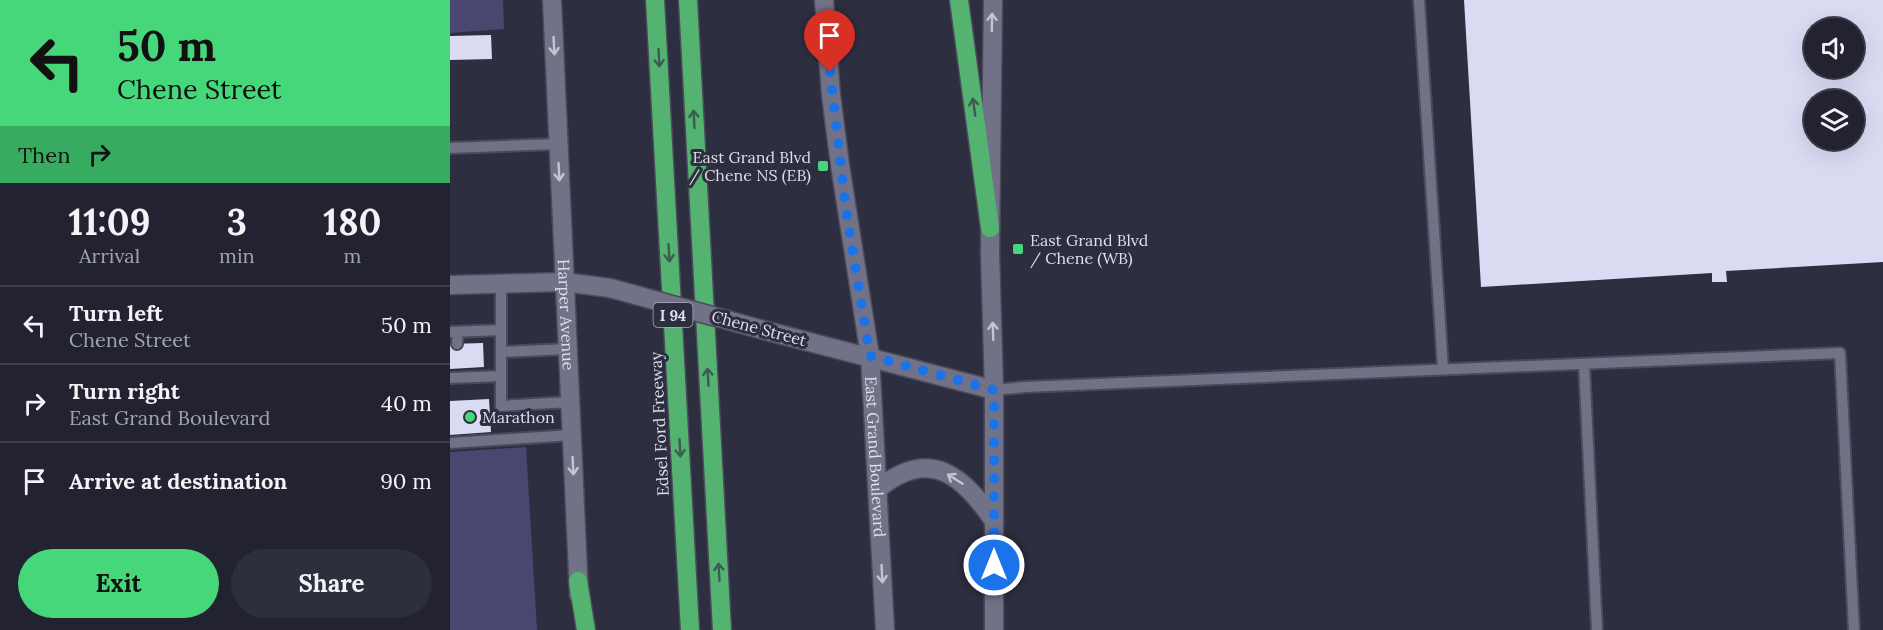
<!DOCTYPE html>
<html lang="en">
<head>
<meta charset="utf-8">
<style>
	body { margin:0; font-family:Lora,serif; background:#2e2f3d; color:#f1f3f6; height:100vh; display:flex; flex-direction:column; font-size:22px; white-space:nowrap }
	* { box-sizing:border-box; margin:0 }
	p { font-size:20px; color:#a2a4ab }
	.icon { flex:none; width:33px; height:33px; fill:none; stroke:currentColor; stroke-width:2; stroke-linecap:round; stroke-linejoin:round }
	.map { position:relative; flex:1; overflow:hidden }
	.details { display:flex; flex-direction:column; background:#222231; width:450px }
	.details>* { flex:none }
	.hud { background:#45d77a; color:#111; overflow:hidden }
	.controls { position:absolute; left:1354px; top:18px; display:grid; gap:12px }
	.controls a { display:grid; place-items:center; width:60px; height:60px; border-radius:50%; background:#222231; box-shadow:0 6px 24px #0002,0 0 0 2px #3f3f4d; font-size:30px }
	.pin { position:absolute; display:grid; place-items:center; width:51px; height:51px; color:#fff; margin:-62px -26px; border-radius:50% 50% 50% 0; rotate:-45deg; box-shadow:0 0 6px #0007 }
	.pin .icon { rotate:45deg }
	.me { position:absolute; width:66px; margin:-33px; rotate:0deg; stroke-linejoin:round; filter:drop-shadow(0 0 4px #0008) }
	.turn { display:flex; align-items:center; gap:21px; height:126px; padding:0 18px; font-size:27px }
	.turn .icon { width:78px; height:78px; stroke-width:2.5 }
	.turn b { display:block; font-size:42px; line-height:51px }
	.then { display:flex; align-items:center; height:57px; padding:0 18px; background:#0003; gap:12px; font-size:22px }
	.eta { display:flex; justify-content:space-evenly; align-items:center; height:102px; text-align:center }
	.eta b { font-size:36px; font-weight:800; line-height:42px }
	.action { display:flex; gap:12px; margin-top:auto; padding:12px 18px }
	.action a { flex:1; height:69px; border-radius:36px; background:#45d77a; color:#111; font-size:24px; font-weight:800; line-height:69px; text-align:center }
	.action a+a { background:#2e2f3d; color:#f1f3f6 }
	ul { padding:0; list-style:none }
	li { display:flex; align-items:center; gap:18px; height:78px; padding:0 18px; border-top:2px solid #3f3f4d }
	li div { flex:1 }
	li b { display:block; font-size:22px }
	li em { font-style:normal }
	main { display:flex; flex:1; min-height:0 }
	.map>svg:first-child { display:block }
	.green { fill:#494670 }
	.building { fill:#dadaf3; fill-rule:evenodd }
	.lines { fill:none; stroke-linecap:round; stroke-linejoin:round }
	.lane-casing { stroke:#4b4a5a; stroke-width:14 }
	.secondary-casing { stroke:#4b4a5a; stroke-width:21 }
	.highway-casing { stroke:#4b4a5a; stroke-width:21 }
	.lane { stroke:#717187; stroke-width:10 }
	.secondary { stroke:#717187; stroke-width:18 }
	.highway { stroke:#54b371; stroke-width:18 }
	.secondary-bridge-casing { stroke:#4b4a5a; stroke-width:21; stroke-linecap:butt }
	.secondary-bridge { stroke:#717187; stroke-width:18 }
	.oneway { stroke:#c4c4d3 }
	.oneway2 { stroke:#3b5d52 }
	.route { stroke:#1a73e8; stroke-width:10; stroke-dasharray:0 18 }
	.poi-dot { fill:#45d77a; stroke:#2e2e41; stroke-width:2 }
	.labels { text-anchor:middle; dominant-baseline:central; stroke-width:6; stroke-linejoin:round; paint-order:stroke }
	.shield { fill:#2e2e41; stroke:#aaaab9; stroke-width:1.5 }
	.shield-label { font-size:15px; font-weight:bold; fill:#dfdfec }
	.poi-label { font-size:16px; fill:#dfdfec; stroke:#2e2e41; text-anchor:start }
	.street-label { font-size:16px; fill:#dfdfec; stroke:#2e2e41 }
</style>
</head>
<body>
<main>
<section class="details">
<div class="hud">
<div class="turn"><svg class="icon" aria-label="left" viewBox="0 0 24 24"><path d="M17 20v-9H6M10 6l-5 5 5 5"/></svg><div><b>50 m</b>Chene Street</div></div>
<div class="then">Then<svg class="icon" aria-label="right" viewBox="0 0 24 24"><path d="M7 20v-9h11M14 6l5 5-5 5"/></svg></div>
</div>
<div class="eta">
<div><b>11:09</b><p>Arrival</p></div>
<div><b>3</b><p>min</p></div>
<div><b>180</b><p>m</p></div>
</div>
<ul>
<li><svg class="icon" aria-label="left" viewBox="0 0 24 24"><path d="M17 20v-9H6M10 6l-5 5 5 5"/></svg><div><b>Turn left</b><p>Chene Street</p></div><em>50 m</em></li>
<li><svg class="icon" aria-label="right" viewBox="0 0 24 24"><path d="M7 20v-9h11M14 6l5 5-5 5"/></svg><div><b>Turn right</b><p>East Grand Boulevard</p></div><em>40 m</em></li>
<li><svg class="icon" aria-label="arrive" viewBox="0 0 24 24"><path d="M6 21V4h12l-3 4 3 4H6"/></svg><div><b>Arrive at destination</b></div><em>90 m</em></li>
</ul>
<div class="action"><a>Exit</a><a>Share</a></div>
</section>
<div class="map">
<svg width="1433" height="630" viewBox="0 0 1433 630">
	<rect width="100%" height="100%" fill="#2e2e41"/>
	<path class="green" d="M0,0H53L54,29L0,33Z
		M76,447L87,630H0V452Z"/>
	<path class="building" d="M1014,0H1433V262L1276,271L1277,282H1262V273L1031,287ZM1365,28H1404V68H1365ZM1365,100H1404V140H1365Z
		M41,35L42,59L0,60V36Z
		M33,343L34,367L0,369V344Z
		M39,399L41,432L0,435V401Z"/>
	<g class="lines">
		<g class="lane-casing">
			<path id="lane" d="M969,0L993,369
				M0,148L108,144
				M51,283V406L120,402
				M0,332L51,330
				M7,344L8,332
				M51,352L117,349
				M1134,364L1147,630
				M0,378L51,376
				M544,390L575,387L1390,353L1404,630
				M0,443L122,435"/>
		</g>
		<g class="secondary-casing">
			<g id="secondary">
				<path id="s1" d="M102,0L129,595"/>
				<path id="s2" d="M374,0L381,95L390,165L420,356L435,630"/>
				<path d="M543,0L540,251L544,390V630"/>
				<path d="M0,285L114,282L160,288"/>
				<path d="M321,332L544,390"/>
				<path d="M428,489C480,446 513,476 544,521"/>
			</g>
		</g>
		<g class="highway-casing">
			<path id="highway" d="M205,0L240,630
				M238,0L272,630
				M509,0L540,228
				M128,581L136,630"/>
		</g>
		<use href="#lane" class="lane"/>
		<use href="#secondary" class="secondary"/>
		<use href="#highway" class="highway"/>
		<g class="secondary-bridge-casing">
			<path id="secondary-bridge" d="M160,288L321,332"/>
		</g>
		<use href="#secondary-bridge" class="secondary-bridge"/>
	</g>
	<defs><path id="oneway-shaft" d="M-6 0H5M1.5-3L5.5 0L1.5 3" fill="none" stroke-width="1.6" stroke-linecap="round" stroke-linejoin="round" transform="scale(1.5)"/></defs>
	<g class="oneway">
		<use href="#oneway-shaft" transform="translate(542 22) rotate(-89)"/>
		<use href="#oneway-shaft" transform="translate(104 46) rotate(87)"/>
		<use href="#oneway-shaft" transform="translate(109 172) rotate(87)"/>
		<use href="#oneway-shaft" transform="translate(543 331) rotate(-92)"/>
		<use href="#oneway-shaft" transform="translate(123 466) rotate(87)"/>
		<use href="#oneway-shaft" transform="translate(505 479) rotate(-148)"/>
		<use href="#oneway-shaft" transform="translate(432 574) rotate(87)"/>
	</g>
	<g class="oneway2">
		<use href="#oneway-shaft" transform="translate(209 58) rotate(87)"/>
		<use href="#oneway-shaft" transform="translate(524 107) rotate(-98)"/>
		<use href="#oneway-shaft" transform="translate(244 119) rotate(-93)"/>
		<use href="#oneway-shaft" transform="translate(219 253) rotate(87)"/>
		<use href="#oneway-shaft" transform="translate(258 377) rotate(-93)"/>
		<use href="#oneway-shaft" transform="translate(230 448) rotate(87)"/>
		<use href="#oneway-shaft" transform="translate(269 572) rotate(-93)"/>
	</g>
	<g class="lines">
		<path class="route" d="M380,72L396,210L420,356L544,390V565"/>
	</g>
	<g class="poi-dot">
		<rect x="367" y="160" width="12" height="12" rx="3"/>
		<rect x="562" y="243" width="12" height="12" rx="3"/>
		<circle cx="20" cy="417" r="6"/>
	</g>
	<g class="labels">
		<rect class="shield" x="203.5" y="303" width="39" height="24" rx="4.5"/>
		<g class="shield-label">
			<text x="223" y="315">I 94</text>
		</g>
		<g class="poi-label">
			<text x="361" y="157" text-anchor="end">East Grand Blvd<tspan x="361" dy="18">/ Chene NS (EB)</tspan></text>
			<text x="580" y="240">East Grand Blvd<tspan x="580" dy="18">/ Chene (WB)</tspan></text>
			<text x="32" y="417">Marathon</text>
		</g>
		<g class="street-label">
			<text stroke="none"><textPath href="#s1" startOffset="315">Harper Avenue</textPath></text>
			<text transform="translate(309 328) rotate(15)">Chene Street</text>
			<text transform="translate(209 424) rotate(-93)">Edsel Ford Freeway</text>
			<text stroke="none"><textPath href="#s2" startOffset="460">East Grand Boulevard</textPath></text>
		</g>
	</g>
</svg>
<div class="controls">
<a><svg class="icon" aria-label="sound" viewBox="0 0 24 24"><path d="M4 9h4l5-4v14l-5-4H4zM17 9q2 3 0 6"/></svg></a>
<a><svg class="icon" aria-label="layers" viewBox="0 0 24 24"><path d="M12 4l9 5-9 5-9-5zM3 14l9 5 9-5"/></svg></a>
</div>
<div class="pin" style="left:380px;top:72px;background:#d93025"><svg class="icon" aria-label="arrive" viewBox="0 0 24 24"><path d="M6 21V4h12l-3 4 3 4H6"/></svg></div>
<svg class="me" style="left:544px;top:565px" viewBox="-20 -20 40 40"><circle r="17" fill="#1a73e8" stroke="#fff" stroke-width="3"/><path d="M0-11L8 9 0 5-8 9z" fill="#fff"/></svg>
</div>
</main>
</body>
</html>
